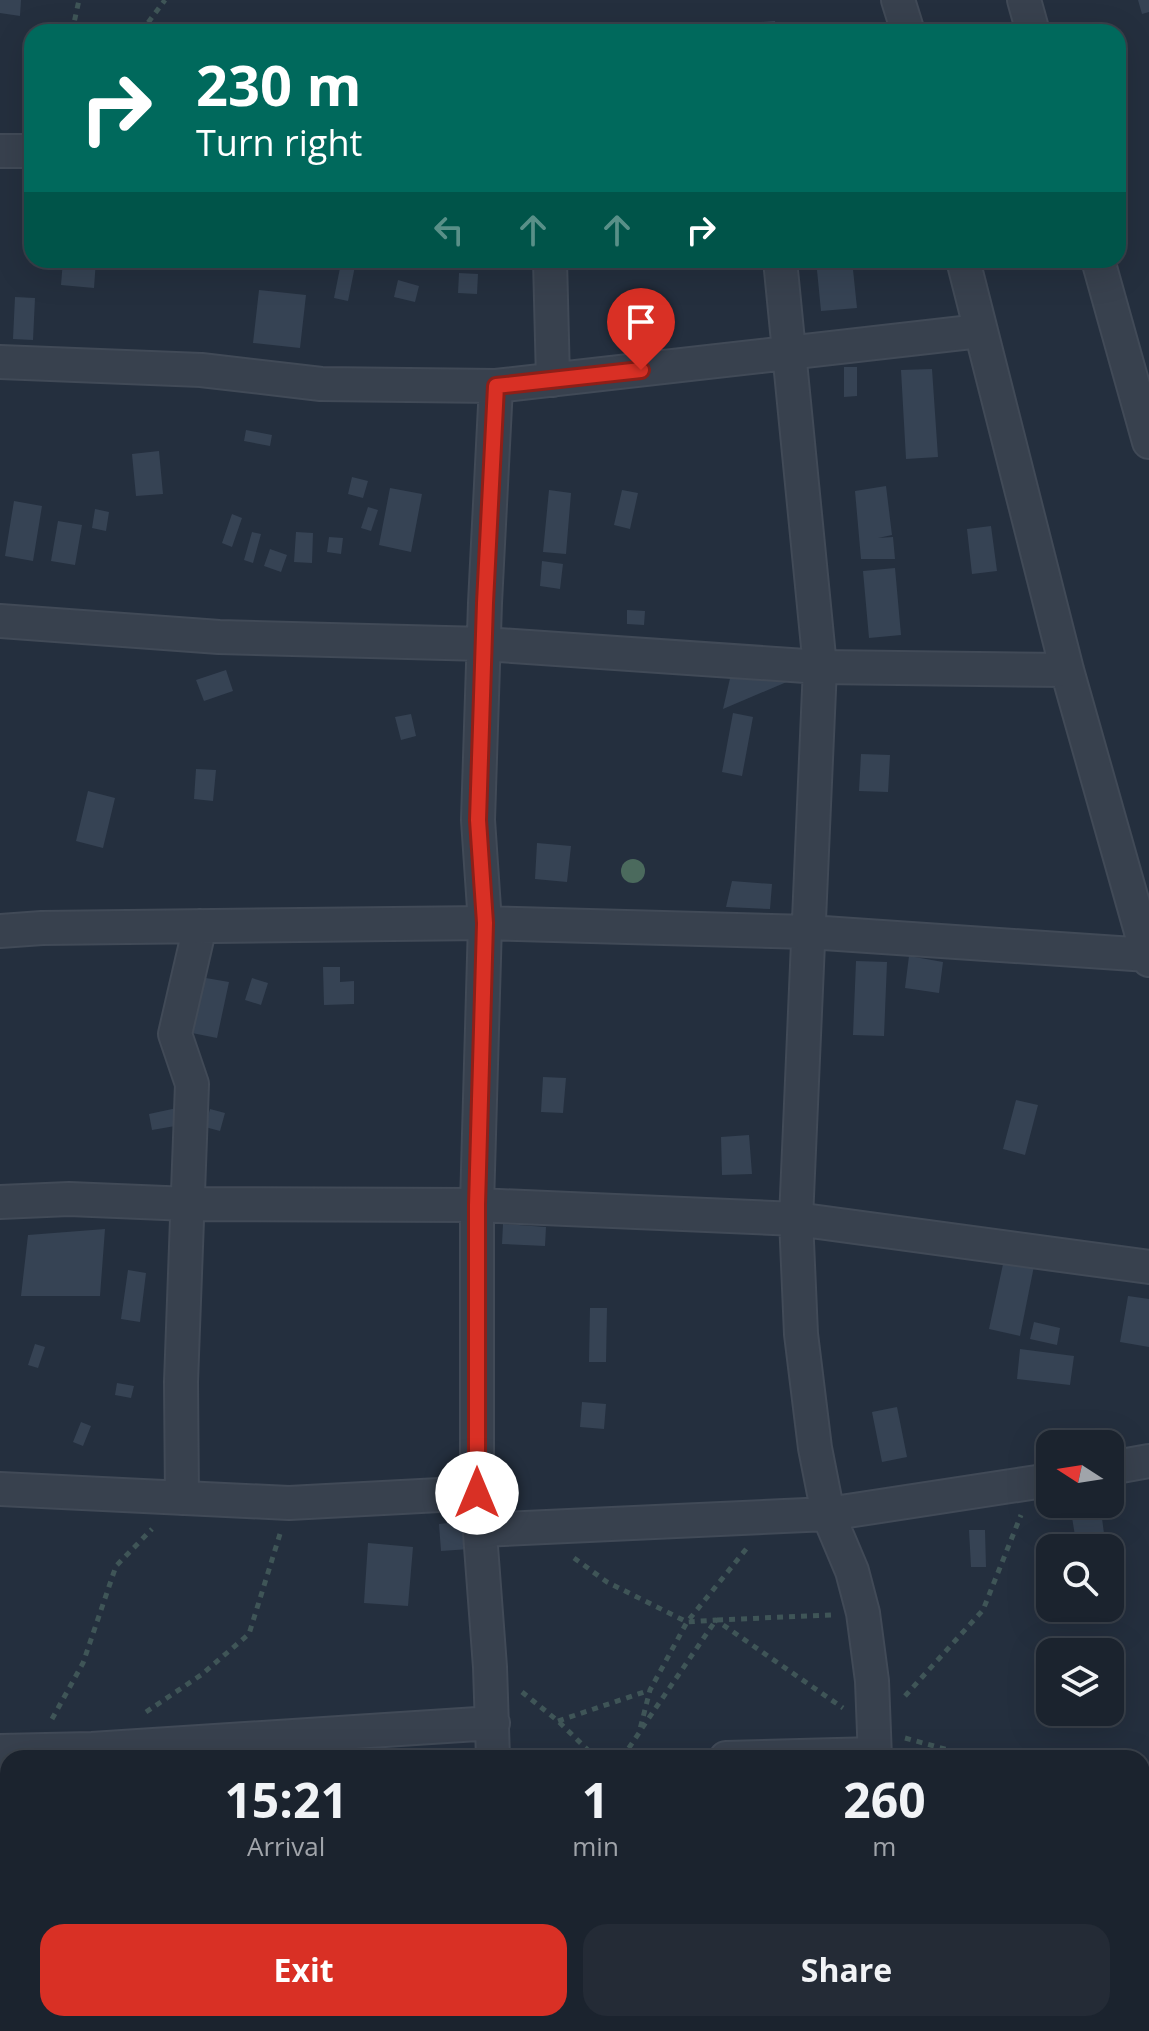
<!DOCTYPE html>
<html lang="en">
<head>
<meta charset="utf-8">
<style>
	body { margin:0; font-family:"Open Sans",sans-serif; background:#242b36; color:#f1f3f6; height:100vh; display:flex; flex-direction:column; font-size:30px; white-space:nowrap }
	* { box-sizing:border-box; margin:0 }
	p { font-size:26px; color:#a0a4aa }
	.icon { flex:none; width:44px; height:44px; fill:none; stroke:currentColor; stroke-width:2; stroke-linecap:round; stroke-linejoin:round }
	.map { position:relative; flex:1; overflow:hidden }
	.panel { position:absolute; left:0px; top:1750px; width:1150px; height:282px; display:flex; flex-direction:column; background:#1b232e; border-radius:24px 24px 0 0; box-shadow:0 8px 32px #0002,0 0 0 2px #39404a }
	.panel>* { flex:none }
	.guide { position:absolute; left:24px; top:24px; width:1102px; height:244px; border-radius:24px; box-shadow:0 8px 32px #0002,0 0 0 2px #39404a; background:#00695c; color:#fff; overflow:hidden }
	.needle { width:52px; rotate:282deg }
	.controls { position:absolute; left:1036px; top:1430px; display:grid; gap:16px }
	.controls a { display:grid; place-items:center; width:88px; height:88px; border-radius:16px; background:#1b232e; box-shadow:0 8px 32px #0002,0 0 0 2px #39404a; font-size:40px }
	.pin { position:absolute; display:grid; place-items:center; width:68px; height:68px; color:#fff; margin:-82px -34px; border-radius:50% 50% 50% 0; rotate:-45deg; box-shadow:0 0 8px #0007 }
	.pin .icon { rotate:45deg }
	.me { position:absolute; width:88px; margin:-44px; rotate:0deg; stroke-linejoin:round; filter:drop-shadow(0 0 6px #0008) }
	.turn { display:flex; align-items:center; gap:28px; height:168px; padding:0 40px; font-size:36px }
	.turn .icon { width:104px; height:104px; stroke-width:2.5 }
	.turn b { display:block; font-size:56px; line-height:68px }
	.lanes { display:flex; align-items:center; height:76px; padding:0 40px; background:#0003; justify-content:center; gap:40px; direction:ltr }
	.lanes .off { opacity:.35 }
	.eta { display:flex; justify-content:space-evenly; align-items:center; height:136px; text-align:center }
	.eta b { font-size:48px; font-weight:700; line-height:56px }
	.cta { display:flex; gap:16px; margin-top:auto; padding:16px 40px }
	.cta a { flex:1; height:92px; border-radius:24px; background:#d93025; color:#fff; font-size:32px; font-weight:700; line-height:92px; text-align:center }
	.cta a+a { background:#242b36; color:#f1f3f6 }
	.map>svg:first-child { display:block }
	.building { fill:#364354 }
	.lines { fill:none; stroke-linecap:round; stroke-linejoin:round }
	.minor-casing { stroke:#414a57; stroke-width:36 }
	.path { stroke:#3f5557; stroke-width:5; stroke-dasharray:6 6; stroke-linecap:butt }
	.minor { stroke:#38414e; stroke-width:32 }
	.tree { fill:#4b6a5d }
	.route-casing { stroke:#8d1f18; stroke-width:20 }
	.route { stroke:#d93025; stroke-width:14 }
</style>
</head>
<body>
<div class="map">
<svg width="1149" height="2031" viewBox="0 0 1149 2031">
	<rect width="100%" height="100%" fill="#242f3e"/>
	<path class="building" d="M0,0H21L20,16L0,13Z
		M1138,0H1149V12L1142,14Z
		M775,21L776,32H748V23Z
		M63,260H96L94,288L61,285Z
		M816,260H852L857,308L821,311Z
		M341,263L355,266L348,301L334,298Z
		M459,273L478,274L477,294L458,293Z
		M398,280L419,286L415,302L394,297Z
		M259,290L306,295L300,348L253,343Z
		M15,297L35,298L33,340L13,339Z
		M844,367H857V396L844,397Z
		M932,369L938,457L906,459L901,370Z
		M246,430L272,435L270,446L244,441Z
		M159,451L163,494L136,496L132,454Z
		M352,477L368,481L363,498L348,494Z
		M886,486L892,535L878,538L893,537L895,559H861L855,491Z
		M390,488L422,494L411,552L379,545Z
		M549,490L571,493L566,554L543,552Z
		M622,490L638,493L630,529L614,525Z
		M14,501L42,506L33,561L5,556Z
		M368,507L378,510L371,531L361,528Z
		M95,509L109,512L106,531L92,528Z
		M232,514L242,518L232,547L222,543Z
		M58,521L82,525L75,565L51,561Z
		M991,526L997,571L972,574L967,529Z
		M252,532L261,534L253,563L244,560Z
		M296,532L313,533L312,563L294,562Z
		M329,537L343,538L341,554L327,552Z
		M270,549L287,555L281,572L264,566Z
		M542,561L563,564L560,589L540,586Z
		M895,568L901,635L869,638L863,571Z
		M627,610L645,611L644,625L627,624Z
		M226,670L233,691L204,701L196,680Z
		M731,674L796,678L723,709Z
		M733,713L753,717L742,776L722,772Z
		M411,714L416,736L401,740L395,717Z
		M861,754L890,755L888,792L859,791Z
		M196,769L216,770L213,801L194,799Z
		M88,791L115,798L103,848L76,841Z
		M537,843L571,846L567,882L535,879Z
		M732,881L772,884L770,909L726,907Z
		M909,956L943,962L939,993L905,988Z
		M856,961L887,962L884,1036L853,1035Z
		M323,967H340V982L354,981V1004L324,1005Z
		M200,977L229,982L217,1038L187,1032Z
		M252,978L268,983L261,1005L245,1000Z
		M543,1077L566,1078L563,1113L541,1112Z
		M1016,1100L1038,1105L1025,1155L1003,1149Z
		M177,1108L181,1125L152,1130L149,1114Z
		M210,1109L225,1113L220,1131L205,1127Z
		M749,1135L752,1174L722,1175L721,1137Z
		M503,1224L546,1227L545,1246L502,1244Z
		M105,1229L100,1296H21L28,1235Z
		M1005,1255L1035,1261L1020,1336L989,1329Z
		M128,1270L146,1273L140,1322L121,1319Z
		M1128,1296L1149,1299V1347L1120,1342Z
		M590,1308H607L606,1362H589Z
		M1034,1322L1060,1328L1057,1345L1030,1339Z
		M35,1344L45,1347L38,1368L28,1365Z
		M1020,1349L1074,1356L1070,1385L1017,1379Z
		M117,1383L134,1386L131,1398L115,1395Z
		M582,1402L606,1404L604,1429L580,1427Z
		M897,1407L907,1457L882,1462L872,1412Z
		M81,1422L91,1426L83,1446L73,1442Z
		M1079,1504H1100L1106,1548H1077L1070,1505Z
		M467,1521L470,1549L441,1551L439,1524Z
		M969,1530H985L986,1567H971Z
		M368,1543L413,1547L408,1606L364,1603Z
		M218,2024H284V2031H218Z
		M545,2024H573L572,2031H544Z"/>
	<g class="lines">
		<g class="minor-casing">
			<path id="minor" d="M898,0L908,32
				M1024,0L1033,32
				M0,151H32
				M550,260L553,380
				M780,260L820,667L796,1219L801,1334L815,1448L828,1514L852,1571L863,1613L872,1681L875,1758
				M963,260L1067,670L1149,960
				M1098,260L1149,442
				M0,362L201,370L321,384L496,386L980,331
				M0,621L219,637L484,644L820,667L1067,670
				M0,931L42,928L485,923L809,932L1148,955
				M0,1202L69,1199L189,1204L477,1205L796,1219L1149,1267
				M1110,1468L1149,1461
				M0,1489L289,1503L477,1493
				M182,1498L181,1382L192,1084L175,1034L200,926
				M480,1530L828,1514L1050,1480
				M0,1751L92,1749L493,1723
				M493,1758L490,1667L477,1493V1205L485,923L478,820L485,603L496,386
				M726,1758L875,1754
				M492,2031L493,2024
				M861,2031L862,2024"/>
		</g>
		<path class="path" d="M72,32L79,0
			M141,32L165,0
			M574,1558L607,1582L687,1622L716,1620L843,1708
			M522,1692L558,1721L596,1758
			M905,1696L983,1610L1021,1515
			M146,1712L201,1675L249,1634L280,1534
			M52,1719L83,1663L116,1566L152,1529
			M558,1721L650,1690
			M642,1728L716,1620L831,1615
			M905,1738L977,1758
			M622,1758L639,1733L650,1690L687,1622L747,1548
			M0,1826L8,1827
			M1142,1870L1149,1875
			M376,2024L382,2031"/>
		<use href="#minor" class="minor"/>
	</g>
	<circle class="tree" cx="633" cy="871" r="12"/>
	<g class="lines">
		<g class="route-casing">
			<path id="route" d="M477,1493V1205L485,923L478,820L485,603L496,386L641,370"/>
		</g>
		<use href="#route" class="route"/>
	</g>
</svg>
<div class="controls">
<a><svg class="needle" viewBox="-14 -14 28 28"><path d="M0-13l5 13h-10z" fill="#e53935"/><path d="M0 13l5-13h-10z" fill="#a0a4aa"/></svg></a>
<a><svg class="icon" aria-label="search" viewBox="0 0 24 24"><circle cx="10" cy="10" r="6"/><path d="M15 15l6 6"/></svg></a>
<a><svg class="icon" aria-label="layers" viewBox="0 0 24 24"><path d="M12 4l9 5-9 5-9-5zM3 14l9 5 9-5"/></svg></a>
</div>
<div class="pin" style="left:641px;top:370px;background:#d93025"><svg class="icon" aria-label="arrive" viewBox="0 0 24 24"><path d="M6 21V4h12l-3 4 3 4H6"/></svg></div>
<svg class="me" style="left:477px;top:1493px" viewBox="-20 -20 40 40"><circle r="19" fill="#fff"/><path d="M0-13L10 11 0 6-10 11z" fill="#d93025"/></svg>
<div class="guide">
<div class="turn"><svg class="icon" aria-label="right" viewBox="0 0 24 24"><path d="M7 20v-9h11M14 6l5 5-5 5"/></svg><div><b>230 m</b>Turn right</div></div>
<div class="lanes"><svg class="icon off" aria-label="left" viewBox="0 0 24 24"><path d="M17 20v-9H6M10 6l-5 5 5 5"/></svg><svg class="icon off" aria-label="ahead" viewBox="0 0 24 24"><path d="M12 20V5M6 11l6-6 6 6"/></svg><svg class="icon off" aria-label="ahead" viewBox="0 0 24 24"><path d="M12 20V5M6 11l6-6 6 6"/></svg><svg class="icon" aria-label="right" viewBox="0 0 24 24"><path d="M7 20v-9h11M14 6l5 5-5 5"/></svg></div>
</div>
<section class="panel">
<div class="eta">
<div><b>15:21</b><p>Arrival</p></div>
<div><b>1</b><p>min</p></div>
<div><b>260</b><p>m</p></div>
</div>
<div class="cta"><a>Exit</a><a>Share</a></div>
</section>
</div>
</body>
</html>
